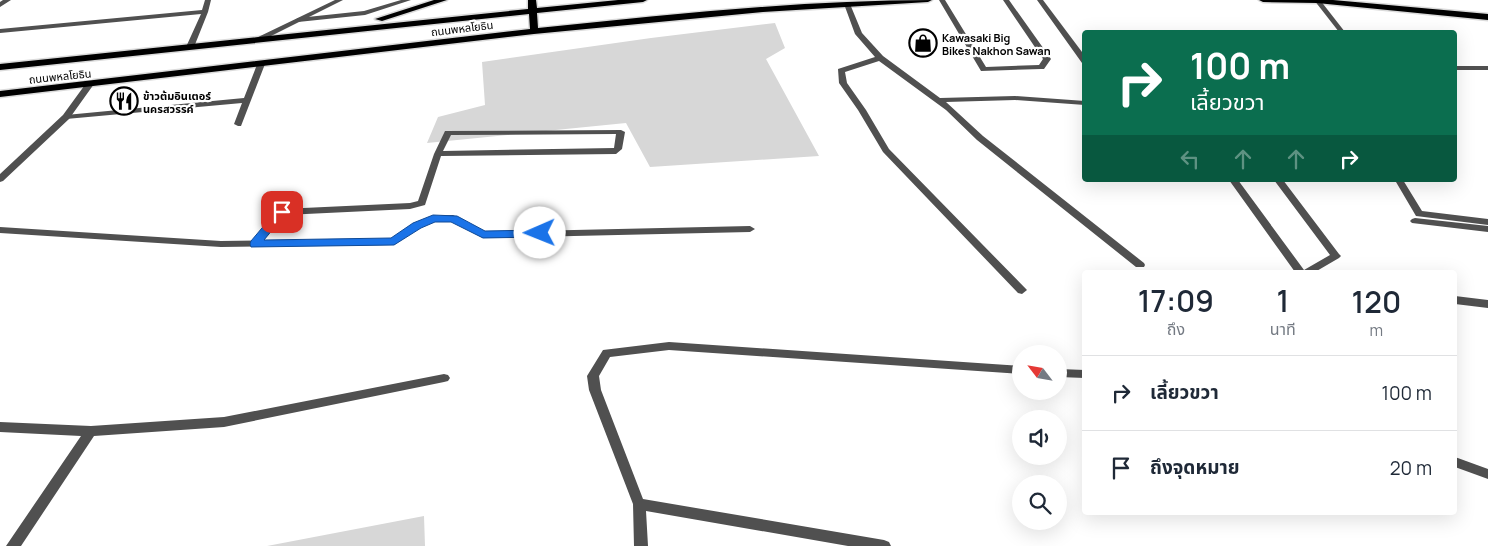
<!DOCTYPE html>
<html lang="th">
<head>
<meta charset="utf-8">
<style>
	body { margin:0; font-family:Manrope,"Noto Sans Thai",sans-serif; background:#f2f2f3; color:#1f2937; height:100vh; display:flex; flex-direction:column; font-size:19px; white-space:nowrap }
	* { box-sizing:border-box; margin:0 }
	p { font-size:16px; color:#747a83 }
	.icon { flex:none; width:28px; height:28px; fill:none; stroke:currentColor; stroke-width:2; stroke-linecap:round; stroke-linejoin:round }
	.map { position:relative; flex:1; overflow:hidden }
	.side { position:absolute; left:1082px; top:270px; width:375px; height:245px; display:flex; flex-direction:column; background:#fff; border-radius:5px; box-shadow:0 5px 20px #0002 }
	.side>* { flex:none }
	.hud { position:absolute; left:1082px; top:30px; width:375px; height:152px; border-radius:5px; box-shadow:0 5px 20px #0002; background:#0b6e4f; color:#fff; overflow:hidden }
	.needle { width:32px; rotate:301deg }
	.controls { position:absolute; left:1012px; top:345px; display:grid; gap:10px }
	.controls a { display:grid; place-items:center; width:55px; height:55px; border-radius:50%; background:#fff; box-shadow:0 5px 20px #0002; font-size:25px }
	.pin { position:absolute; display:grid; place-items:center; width:42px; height:42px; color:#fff; margin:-21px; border-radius:10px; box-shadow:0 2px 8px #0006 }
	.me { position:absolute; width:55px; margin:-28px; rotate:269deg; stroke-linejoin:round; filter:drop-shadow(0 0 4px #0008) }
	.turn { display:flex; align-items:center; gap:18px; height:105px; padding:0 25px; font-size:22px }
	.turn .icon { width:65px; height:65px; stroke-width:2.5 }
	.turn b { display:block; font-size:35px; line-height:42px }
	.lanes { display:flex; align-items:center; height:48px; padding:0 25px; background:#0003; justify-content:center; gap:25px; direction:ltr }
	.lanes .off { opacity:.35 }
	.eta { display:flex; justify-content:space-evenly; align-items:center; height:85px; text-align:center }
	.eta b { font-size:30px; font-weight:600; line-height:35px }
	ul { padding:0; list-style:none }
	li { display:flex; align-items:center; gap:15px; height:75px; padding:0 25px; border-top:1px solid #e0e1e3 }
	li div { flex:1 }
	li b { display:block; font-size:19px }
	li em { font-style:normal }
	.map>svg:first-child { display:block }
	.green { fill:#d7d7d7 }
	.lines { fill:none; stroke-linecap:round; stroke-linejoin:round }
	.primary-casing { stroke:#dbdbdb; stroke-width:3 }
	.service { fill:#505050; fill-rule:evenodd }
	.minor { fill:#505050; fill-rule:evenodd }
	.tertiary { fill:#505050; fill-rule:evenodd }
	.primary { fill:#000; fill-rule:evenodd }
	.route { fill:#1a73e8; stroke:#114b97 }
	.labels { text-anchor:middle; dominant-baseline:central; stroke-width:4.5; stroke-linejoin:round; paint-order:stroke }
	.far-street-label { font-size:11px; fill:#000; stroke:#fff }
	.far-poi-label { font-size:11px; font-weight:bold; fill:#000; stroke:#fff; text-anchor:start }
</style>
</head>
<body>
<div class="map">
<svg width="1488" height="546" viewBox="0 0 1488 546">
	<rect width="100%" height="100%" fill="#fff"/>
	<path class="green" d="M775,23L785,48L766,59L819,156L650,167L626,123L427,143L438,117L485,105L482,62L651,38Z
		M424,516L425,546H267Z"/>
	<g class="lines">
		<g class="primary-casing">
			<path id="primary" d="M434,0H447L382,21L375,19Z
				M528,0H536L537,8L618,0H647L643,2L537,13L538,28C669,15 800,0 932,0L928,2L763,12L534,34L0,97V91L530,29L529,14L0,70V64L528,9Z
				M1259,0H1333L1488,14V20L1317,3L1263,2Z"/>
		</g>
		<path class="service" d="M401,0H411L365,15L298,22L295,20L298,18L364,11Z
			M939,0H945L986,67L1039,65L1043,59L1003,0H1009L1051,59L1044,69H1041L981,71Z
			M1314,0H1320L1345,32H1339Z
			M258,62H261L265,64L241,126H238L234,124L242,103L66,119L62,117L66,115L244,98Z
			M1455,66H1488V70H1455Z
			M621,130L625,132L622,149L616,154L441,156L425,205L410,209L285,215L258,246H252L250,244L279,210L282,209L410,203L418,201L434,154L445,131ZM616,134L614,148L443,151L451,135Z
			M1229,180H1238L1304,270L1330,255L1274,180H1283L1339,254L1341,256L1339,258L1315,272H1295Z
			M1393,180H1403L1422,211L1488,219V225L1416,216L1396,182Z"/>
		<path class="minor" d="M3,0H11L0,7V2Z
			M205,0H211L208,12L194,47L190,49L186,47L201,14L0,33V29L202,10Z
			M335,0H343L259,42L252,40Z
			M1037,0H1043L1085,56V63H1082Z
			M847,2L850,4L862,33L883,56L940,98L1015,96L1085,101V105L1015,100L946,102L983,136L1144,263L1145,265L1144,267H1136L977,140L946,110L879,61L845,72L847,83L866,110L889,149L1027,290L1022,294L1018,293L883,152L858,110L839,83L838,69L875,57L855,34L844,4Z
			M453,215L485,232L750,226L755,229L750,232L483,238L451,221L434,222L420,227L394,245L221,247L0,233V227L221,241L392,239C415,222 424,216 453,215Z
			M1415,218L1488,226V232L1412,223L1410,221L1412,219Z
			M1455,296L1488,300V308L1455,304Z
			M669,342L1021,366V374L669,350L610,357L599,376L601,390L643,499L884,540L889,542L891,546H848L646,511L648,546H634L633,504L589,390L587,376L603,350Z
			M1059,369L1085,370V378L1059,377Z
			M444,374L448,375L450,378L448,381L444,382L224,427L94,436L21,546H6L81,436L0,432V422L91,426L224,417Z
			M1455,457L1488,469V479L1455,467Z"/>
		<path class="tertiary" d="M87,82H90L94,84L69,119L3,181L0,182V174L63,115Z"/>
		<use href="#primary" class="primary"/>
	</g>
	<path class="route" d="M278,209H282L287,212L264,240L391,238L413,223L433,215L457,216L485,231L540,230L546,233L540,237L483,238L451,222H435L421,228L394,245L251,247L250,244L251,241Z"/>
	<defs>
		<g id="shop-ring" transform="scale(1.4375)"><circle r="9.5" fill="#fff" stroke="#000" stroke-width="1.5"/><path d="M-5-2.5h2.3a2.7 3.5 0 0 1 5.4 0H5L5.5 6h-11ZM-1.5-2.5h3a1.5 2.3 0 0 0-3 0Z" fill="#000"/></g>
		<g id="restaurant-ring" transform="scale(1.4375)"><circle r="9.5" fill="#fff" stroke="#000" stroke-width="1.5"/><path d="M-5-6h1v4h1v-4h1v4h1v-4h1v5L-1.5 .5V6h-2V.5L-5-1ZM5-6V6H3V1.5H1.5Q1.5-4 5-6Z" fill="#000"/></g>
	</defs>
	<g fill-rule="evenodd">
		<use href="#shop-ring" x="923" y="43"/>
		<use href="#restaurant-ring" x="124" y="101"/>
	</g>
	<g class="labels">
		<g class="far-street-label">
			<text transform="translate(462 28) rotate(-7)">ถนนพหลโยธิน</text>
			<text transform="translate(60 76) rotate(-6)">ถนนพหลโยธิน</text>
		</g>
		<g class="far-poi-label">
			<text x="942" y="37">Kawasaki Big<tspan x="942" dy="13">Bikes Nakhon Sawan</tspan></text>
			<text x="143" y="95">ข้าวต้มอินเตอร์<tspan x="143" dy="13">นครสวรรค์</tspan></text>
		</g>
	</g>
</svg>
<div class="controls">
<a><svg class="needle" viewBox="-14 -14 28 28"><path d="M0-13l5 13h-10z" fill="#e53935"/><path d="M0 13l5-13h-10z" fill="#747a83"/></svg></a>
<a><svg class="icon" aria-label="sound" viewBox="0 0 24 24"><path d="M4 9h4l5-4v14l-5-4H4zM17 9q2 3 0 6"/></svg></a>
<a><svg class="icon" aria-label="search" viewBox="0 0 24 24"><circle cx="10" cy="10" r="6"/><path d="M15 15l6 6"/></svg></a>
</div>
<div class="pin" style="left:282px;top:212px;background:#d93025"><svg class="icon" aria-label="arrive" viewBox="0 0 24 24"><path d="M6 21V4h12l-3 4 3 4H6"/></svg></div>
<svg class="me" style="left:540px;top:233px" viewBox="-20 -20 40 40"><circle r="19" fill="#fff"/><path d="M0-13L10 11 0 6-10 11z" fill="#1a73e8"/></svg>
<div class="hud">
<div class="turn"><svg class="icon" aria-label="right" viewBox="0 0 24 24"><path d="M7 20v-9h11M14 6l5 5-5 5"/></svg><div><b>100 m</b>เลี้ยวขวา</div></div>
<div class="lanes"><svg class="icon off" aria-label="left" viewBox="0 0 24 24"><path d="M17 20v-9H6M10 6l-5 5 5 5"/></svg><svg class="icon off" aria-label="ahead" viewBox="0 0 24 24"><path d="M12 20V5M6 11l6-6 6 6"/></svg><svg class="icon off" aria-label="ahead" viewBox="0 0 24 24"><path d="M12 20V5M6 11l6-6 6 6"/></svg><svg class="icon" aria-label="right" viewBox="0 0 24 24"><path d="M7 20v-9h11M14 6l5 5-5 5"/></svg></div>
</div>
<section class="side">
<div class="eta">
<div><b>17:09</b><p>ถึง</p></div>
<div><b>1</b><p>นาที</p></div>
<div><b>120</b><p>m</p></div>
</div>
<ul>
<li><svg class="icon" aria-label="right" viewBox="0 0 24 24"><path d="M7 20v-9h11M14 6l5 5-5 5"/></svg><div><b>เลี้ยวขวา</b></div><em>100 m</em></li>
<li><svg class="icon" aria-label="arrive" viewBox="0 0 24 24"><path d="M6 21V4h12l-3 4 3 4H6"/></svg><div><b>ถึงจุดหมาย</b></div><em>20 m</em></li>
</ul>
</section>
</div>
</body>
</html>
